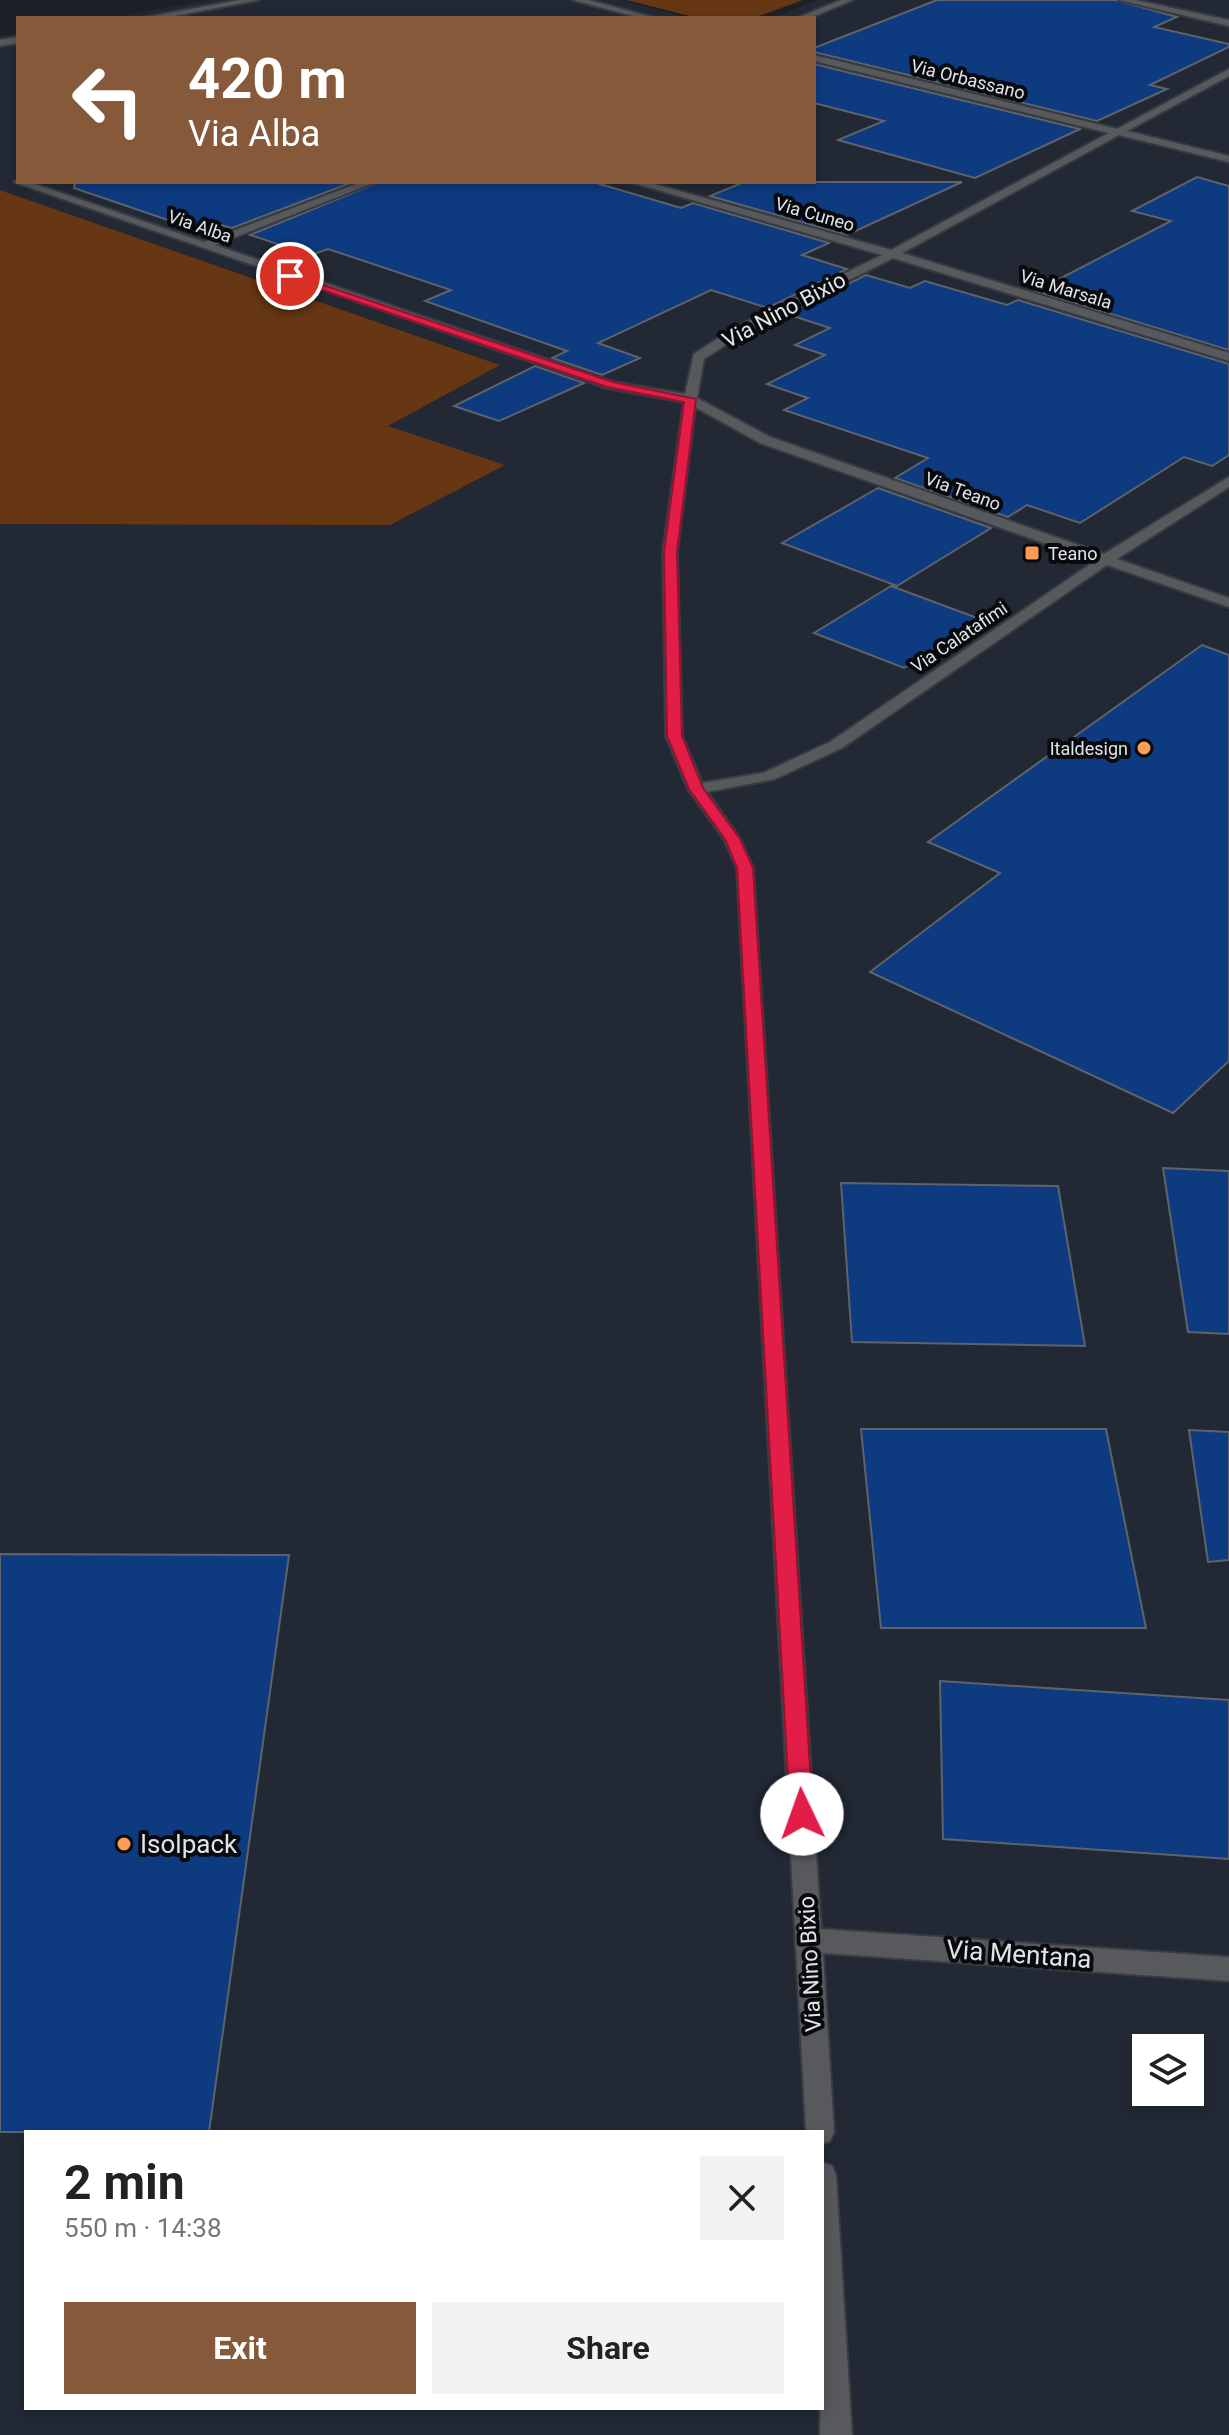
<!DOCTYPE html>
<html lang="en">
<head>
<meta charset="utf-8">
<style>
	body { margin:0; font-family:Roboto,sans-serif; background:#f2f2f2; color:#222; height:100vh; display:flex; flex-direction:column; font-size:30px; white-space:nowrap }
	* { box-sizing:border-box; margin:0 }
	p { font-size:26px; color:#767676 }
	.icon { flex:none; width:44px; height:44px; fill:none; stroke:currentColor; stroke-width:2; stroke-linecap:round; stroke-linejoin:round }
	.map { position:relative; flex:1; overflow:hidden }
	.sheet { position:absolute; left:24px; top:2130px; width:800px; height:280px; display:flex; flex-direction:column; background:#fff; border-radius:0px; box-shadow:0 4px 12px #0003 }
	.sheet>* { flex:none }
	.hud { position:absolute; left:16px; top:16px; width:800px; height:168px; border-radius:0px; box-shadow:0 4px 12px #0003; background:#85593a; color:#fff; overflow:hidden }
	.controls { position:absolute; left:1132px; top:2034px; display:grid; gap:16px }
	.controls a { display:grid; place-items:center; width:72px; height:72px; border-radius:0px; background:#fff; box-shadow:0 4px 12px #0003; font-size:40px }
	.pin { position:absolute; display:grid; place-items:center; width:68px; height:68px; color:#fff; margin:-34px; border:4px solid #fff; border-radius:50%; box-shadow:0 2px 8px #0007 }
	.me { position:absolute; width:88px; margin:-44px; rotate:357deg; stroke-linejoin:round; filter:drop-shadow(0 0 6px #0008) }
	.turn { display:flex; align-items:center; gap:28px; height:168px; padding:0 40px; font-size:36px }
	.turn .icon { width:104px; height:104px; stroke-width:2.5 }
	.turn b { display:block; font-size:56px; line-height:68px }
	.round { display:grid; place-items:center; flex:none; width:84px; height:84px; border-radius:0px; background:#f2f2f2 }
	.head { display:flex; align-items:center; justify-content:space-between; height:136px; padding:0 40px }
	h1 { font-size:48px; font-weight:700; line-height:60px }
	.cta { display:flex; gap:16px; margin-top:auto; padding:16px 40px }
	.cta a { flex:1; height:92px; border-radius:0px; background:#85593a; color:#fff; font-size:32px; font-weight:700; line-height:92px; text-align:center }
	.cta a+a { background:#f2f2f2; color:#222 }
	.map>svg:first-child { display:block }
	.built { fill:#222935; fill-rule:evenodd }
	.green { fill:#663712 }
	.building { fill:#0e3a80; stroke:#5e636b; stroke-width:2 }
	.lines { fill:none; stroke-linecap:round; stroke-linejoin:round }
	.minor-casing { stroke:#383c42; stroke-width:4 }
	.minor { fill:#57595d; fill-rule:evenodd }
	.route { fill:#e11d48; stroke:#92132f; stroke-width:2 }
	.poi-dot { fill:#fd9c57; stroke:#090a0d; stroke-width:3 }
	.labels { text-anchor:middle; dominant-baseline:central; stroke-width:8; stroke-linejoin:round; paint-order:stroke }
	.far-street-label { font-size:18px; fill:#e0e3e7; stroke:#090a0d }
	.far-poi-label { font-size:18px; fill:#e0e3e7; stroke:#090a0d; text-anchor:start }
	.street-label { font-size:22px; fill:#e0e3e7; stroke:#090a0d }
	.near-poi-label { font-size:26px; fill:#e0e3e7; stroke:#090a0d; text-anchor:start }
	.near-street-label { font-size:26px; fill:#e0e3e7; stroke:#090a0d }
</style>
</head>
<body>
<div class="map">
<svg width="1229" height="2435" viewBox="0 0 1229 2435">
	<rect width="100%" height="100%" fill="#1d2127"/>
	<path class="built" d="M212,0H621L689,18H107Z
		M819,0H1229V2435H0V524L389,525L504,465L387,427L499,364L0,190V36L18,33V182H814V18H770ZM1146,2048H1190V2092H1146ZM26,2132H822V2408H26Z"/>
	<path class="green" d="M626,0H803L754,18H698Z
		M0,190L500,365L388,426L505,465L390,525L0,524Z"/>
	<path class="building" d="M937,0H1116L1177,17L1154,27L1229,44V47L1150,85L1167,89L1097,121L814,52V48Z
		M814,64L1080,129L975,178L838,140L884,121L814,103Z
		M1197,177L1229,186V350L1036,291L1171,221L1132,211Z
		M75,182H353L232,228L221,225L203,232L74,188Z
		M379,182H593L681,208L693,203L829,243L802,255L847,269L768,308L711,290L598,343L640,358L602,375L552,358L567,351L425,301L451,290L328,249L311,255L250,235Z
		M744,182H962L847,235L710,196Z
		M866,275L910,288L925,281L1007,305L1018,300L1229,364V455L1212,466L1184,457L1080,523L1027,505L1008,517L895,478L928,458L784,410L808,398L767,384L825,355L795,345L830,328L787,314Z
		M535,366L584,383L499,421L454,406Z
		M878,488L991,528L897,586L782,543Z
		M891,586L980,619L904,668L814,633Z
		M1202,645L1229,655V1061L1173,1113L870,972L1000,873L928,842Z
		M1163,1168L1229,1171V1334L1188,1332Z
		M841,1183L1058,1186L1085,1346L852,1342Z
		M861,1429H1106L1146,1628H881Z
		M1189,1430L1229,1432V1560L1208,1562Z
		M0,1554L289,1555L209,2132H0Z
		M940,1681L1229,1700V1859L943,1839Z"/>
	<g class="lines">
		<g class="minor-casing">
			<path id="minor" d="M239,0H259L164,18H143Z
				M573,0H588L656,18H640Z
				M841,0H853L810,18H797Z
				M1119,0H1135L1229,20V26Z
				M18,37V43L0,46V40Z
				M814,55L1117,129L1229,69V76L1127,131L1229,156V162L1119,135L902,253L1229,353V361L893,258L742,334L704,359L697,398L770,437L1104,554L1229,477V487L1117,559L1229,598V607L1107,565L842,748L775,779L707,792L740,839L753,868L821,1929L1229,1957V1981L823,1953L834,2132L830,2141L822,2144V2132H806L737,868L724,839L688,789L666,736L663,552L684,402L607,388L14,182L18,179V182H29L204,242L361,182H376L215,245L613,382L685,394L694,354L734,328L882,255L630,182H647L891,250L1109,133L814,61ZM695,407L760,443L1095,561L830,742L763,773L702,783L682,736L677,552Z
				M822,2162L832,2166L836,2176L852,2435H820Z"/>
		</g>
		<use href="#minor" class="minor"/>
	</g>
	<path class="route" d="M287,273L613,382L696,399L677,552L682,736L703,788L740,839L753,868L813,1814L810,1820L802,1823L794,1820L790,1814L737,868L725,839L689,789L667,736L664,552L684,402L607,387L287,278Z"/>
	<g class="poi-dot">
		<rect x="1024" y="545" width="16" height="16" rx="4"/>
		<circle cx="1144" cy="748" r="8"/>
		<circle cx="124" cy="1844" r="8"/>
	</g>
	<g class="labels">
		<g class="far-street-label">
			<text transform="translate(968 79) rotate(14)">Via Orbassano</text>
			<text transform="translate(815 214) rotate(16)">Via Cuneo</text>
			<text transform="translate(200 226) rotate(19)">Via Alba</text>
			<text transform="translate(1066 289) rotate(17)">Via Marsala</text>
			<text transform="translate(963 491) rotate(20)">Via Teano</text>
			<text transform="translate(959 637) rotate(-34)">Via Calatafimi</text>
		</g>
		<g class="far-poi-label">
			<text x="1048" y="553">Teano</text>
			<text x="1128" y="748" text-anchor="end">Italdesign</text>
		</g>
		<g class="street-label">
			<text transform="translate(784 310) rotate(-28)">Via Nino Bixio</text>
			<text transform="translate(810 1964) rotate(-93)">Via Nino Bixio</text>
		</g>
		<g class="near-poi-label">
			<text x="140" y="1844">Isolpack</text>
		</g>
		<g class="near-street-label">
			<text transform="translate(1019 1954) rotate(4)">Via Mentana</text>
		</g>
	</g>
</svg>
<div class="controls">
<a><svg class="icon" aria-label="layers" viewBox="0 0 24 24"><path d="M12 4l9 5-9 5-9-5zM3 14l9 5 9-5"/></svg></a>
</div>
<div class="pin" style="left:290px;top:276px;background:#d93025"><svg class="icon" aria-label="arrive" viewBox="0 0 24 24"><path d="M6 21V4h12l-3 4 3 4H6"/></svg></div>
<svg class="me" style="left:802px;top:1814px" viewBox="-20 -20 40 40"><circle r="19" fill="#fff"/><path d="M0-13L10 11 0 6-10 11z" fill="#e11d48"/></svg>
<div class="hud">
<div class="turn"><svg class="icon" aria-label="left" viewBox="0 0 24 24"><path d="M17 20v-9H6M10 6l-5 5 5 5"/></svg><div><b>420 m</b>Via Alba</div></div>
</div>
<section class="sheet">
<div class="head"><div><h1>2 min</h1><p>550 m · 14:38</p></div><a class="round"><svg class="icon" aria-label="close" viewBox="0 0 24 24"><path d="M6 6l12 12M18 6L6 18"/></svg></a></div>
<div class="cta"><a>Exit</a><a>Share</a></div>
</section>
</div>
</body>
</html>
